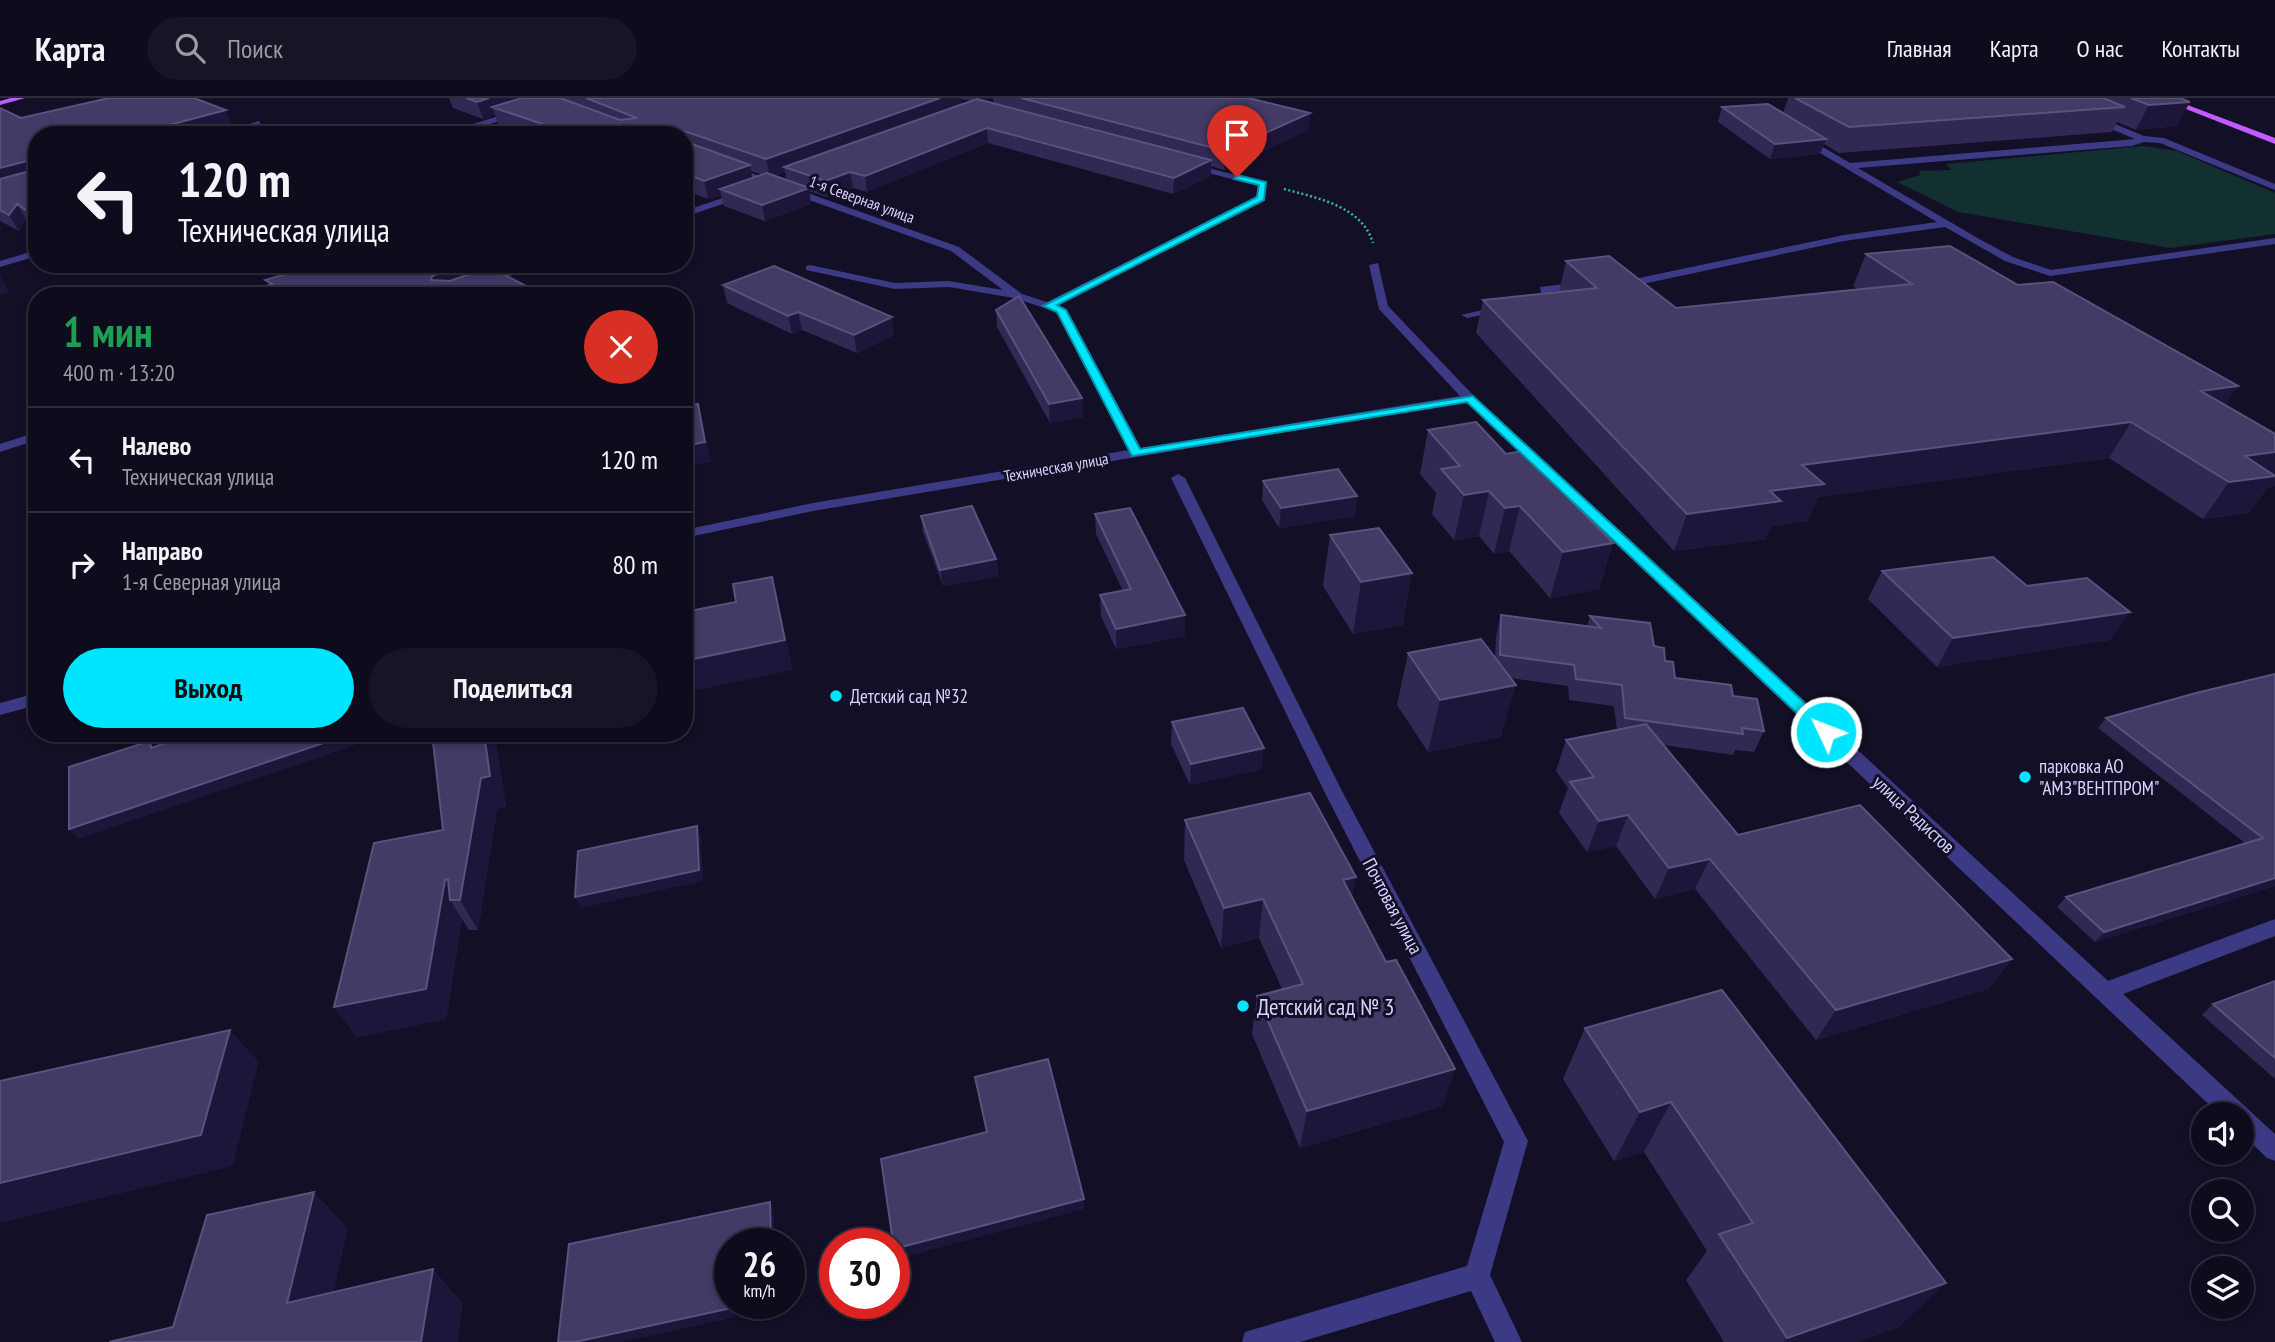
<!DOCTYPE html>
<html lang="ru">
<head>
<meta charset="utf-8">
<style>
	body { margin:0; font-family:"PT Sans Narrow",sans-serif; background:#171425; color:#f1f3f6; height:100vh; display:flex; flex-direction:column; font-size:26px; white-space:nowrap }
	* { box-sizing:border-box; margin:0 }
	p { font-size:23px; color:#9b9ba3 }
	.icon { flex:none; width:38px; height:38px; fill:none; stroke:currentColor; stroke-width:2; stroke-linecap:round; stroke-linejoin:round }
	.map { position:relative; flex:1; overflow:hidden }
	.panel { position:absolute; left:28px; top:189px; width:665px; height:455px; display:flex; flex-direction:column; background:#0e0b1c; border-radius:28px; box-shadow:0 4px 10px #0003,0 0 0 2px #2e2b3b }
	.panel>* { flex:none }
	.guide { position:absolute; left:28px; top:28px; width:665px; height:147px; border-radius:28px; box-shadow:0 4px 10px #0003,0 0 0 2px #2e2b3b; background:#0e0b1c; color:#f1f3f6; overflow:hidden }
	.buttons { position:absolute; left:2191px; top:1004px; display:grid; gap:14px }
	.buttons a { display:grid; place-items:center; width:63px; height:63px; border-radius:50%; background:#0e0b1c; box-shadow:0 4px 10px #0003,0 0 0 2px #2e2b3b; font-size:35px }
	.speed { position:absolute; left:714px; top:1130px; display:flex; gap:14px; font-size:35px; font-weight:700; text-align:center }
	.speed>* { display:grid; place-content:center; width:91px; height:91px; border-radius:50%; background:#0e0b1c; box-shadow:0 4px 10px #0003,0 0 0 2px #2e2b3b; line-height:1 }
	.speed small { font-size:18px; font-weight:400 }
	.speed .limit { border:10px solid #d22; background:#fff; color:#111 }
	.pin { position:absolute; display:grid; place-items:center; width:60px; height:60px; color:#fff; margin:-72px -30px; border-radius:50% 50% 50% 0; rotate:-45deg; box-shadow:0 0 7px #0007 }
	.pin .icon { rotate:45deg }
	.me { position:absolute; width:77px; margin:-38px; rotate:313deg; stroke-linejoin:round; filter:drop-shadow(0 0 5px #0008) }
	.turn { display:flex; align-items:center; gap:24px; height:147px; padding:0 35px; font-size:32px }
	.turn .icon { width:91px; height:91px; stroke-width:2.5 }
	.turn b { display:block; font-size:49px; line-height:60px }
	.round { display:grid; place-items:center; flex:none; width:74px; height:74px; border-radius:37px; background:#171425 }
	.head { display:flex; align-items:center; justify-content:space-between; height:119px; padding:0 35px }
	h1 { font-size:42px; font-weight:700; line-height:52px; color:#1e9e55 }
	.cta { display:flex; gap:14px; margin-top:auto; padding:14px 35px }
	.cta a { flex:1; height:80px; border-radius:42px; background:#00e5ff; color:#111; font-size:28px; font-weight:700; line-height:80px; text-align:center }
	.cta a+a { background:#171425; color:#f1f3f6 }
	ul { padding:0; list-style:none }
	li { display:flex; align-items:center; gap:21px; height:105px; padding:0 35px; border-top:2px solid #2e2b3b }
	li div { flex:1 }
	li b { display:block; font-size:26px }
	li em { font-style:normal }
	header { display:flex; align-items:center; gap:42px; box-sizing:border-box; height:98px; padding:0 35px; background:#0e0b1c; border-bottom:2px solid #2e2b3b }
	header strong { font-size:33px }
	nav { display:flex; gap:38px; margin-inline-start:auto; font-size:24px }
	.search { width:490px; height:63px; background:#171425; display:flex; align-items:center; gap:18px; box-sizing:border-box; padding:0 24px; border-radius:38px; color:#9b9ba3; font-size:26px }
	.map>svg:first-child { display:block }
	.green { fill:#12302f }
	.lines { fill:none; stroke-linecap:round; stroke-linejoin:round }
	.path { stroke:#2fb8b0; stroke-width:2.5; stroke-dasharray:2 2.5; stroke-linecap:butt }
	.minor { fill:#3d3a85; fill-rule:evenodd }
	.major { fill:#c25bff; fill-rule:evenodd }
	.wall { fill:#312854; fill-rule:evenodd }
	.shaded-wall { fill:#1d163a }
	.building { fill:#433a66; stroke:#5a527e; stroke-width:2 }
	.route { fill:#00e5ff; stroke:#0095a6; stroke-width:2 }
	.poi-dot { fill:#00e5ff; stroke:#130f26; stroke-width:2.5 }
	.labels { text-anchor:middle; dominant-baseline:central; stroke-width:6; stroke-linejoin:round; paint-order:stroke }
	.far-street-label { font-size:16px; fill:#d9d4ff; stroke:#130f26 }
	.poi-label { font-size:19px; fill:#d9d4ff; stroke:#130f26; text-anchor:start }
	.street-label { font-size:19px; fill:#d9d4ff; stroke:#130f26 }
	.near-poi-label { font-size:23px; fill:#d9d4ff; stroke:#130f26; text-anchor:start }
</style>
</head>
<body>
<header>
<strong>Карта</strong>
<div class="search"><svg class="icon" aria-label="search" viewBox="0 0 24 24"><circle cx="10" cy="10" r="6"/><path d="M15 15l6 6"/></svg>Поиск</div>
<nav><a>Главная</a><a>Карта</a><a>О нас</a><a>Контакты</a></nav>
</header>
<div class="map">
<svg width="2275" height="1244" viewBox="0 0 2275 1244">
	<rect width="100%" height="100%" fill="#130f26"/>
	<path class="green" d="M2143,48L2177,53L2275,95V136L2170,150L1958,114L1897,84L1920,77L1919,73L1952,72L1946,66Z"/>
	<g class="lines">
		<path class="path" d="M1284,91C1317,100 1362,108 1373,145"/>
		<path class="minor" d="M517,12L520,17L453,37H439Z
			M2093,17L2144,38L2164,40L2275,86V92L2160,45L2144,44L2132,48L1858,70L1981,142L2013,159L2051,172L2275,140V146L2050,178L2005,163L1945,129L1844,143L1633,188H1620L1615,185L1844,137L1937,124L1798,42V38H1804L1850,65L2135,41L2090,22Z
			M259,23L262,28L229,37H214Z
			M684,51L959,149L1022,196L1047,204L1256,99L1258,88L1186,69V65L1266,84L1264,102L1058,207L1067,212L1141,350L1460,298L1379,211L1369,167L1378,165L1388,208L1473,297L2108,883L2275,821V838L2123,896L2275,1036V1063L2267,1060L2242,1036V1017H2220L1466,304L813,413L684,440V432L813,405L1129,352L1057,214L1014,200L949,189L895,191L806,172V168L810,167L895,185L949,183L1003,192L951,153L684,57Z
			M744,93L749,96L747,98L684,119V113Z
			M37,152V158L0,169V163Z
			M526,166H542L456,198H440Z
			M1582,184L1587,187L1586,189L1550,194L1552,204L1532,208L1526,205L1542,200L1540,189Z
			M1504,207L1510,210L1508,212L1467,220L1461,217Z
			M37,334V342L0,354V346Z
			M1178,376L1185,380L1342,693L1528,1043L1490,1177L1522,1244H1495L1471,1193L1300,1244H1242L1245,1234L1255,1231L1467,1168L1504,1044L1324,693L1171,380Z
			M37,595V607L0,617V605Z"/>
		<path class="major" d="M11,0H25L0,7V3Z
			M2158,0H2169L2275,40V46Z"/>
	</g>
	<path class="wall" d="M449,0H1258L1254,1L1310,15L1308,32L1224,72L1211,68V78L1173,96L988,45L867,94L853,90L827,99L809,93L811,106L765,123L724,108L721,97L708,101L684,92V37H529L498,26L495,17L483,21L453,10ZM993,0L994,6L982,2ZM960,1L972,3L961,7ZM751,73L760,76L762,77L752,80ZM785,74L786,82L774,78Z
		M1788,0H2180L2177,28L2136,32L2117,24L2112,34L1839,55L1824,46L1820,56L1770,61L1718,24L1722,9L1783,15Z
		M0,10L21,20L232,27L195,37H37V130L26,122L19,133L0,123Z
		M1866,156L2225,307L2275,336V387L2274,388L2268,389L2249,415L2203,421L2109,360L1818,399L1807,423L1771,428L1766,441L1674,453L1476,235L1483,202L1559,194L1566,163L1676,210L1857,191L1853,188Z
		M723,187L894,237L857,255L802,232L792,236L727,205Z
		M996,212L1082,300L1083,319L1050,325L997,229Z
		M1428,332L1506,356L1613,445L1599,491L1550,500L1509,453L1494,456L1479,438L1454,442L1432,416L1436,395L1420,376Z
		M1263,383L1357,398L1355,418L1279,430L1262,402Z
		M1095,416L1185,538L1116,551L1101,518L1100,497L1123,493L1096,436Z
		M921,418L996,461L998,478L943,488L923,434Z
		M1330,437L1403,527L1353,536L1323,488Z
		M1882,473L2027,488L2110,542L1937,569L1868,501Z
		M1501,517L1587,528L1590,518L1654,548L1665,563L1675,580L1733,598L1764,633L1754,654L1735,652L1733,657L1663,647L1738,737L2012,861L1988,891L1816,942L1695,791L1655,801L1616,748L1587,754L1559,715L1568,690L1556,673L1566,642L1617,632L1614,608L1569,602L1568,588L1510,580L1501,639L1428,654L1397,607L1408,555L1495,560L1496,538Z
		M2275,576V788L2095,844L2057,809L2066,799L2245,745L2098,630L2106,620Z
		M1172,624L1262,671L1190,687L1171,646Z
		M432,635H494L506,708L497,711L478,832H469L462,821L446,921L357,939L334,909L443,732Z
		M1185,722L1352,800L1443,1008L1300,1050L1252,936L1257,898L1282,891L1259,840L1221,850L1184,762Z
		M2275,883V981L2202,917L2213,906Z
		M1722,892L1899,1229L1857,1244H1724L1686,1182L1707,1153L1644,1054L1614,1063L1563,981L1585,930Z"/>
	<path class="shaded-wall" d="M489,0H549L492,9L495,17L483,21L477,4Z
		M940,0H960L961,10L784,69L785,74L770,79L766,61Z
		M975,0H993L975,4Z
		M2190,4L2177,28L2136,32L2149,7Z
		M226,12L232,27L195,37H131Z
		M1310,15L1308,32L1224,72L1225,53Z
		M987,30L988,45L867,94L865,78Z
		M1826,41L1820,56L1770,61L1775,46Z
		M1211,62V78L1173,96L1174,80Z
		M27,63L36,78L0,88V70Z
		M750,67L753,85L720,91L721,97L708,101L704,83Z
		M850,74L853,90L827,99L825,83Z
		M809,90L811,106L765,123L762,107Z
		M17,106L26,122L19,133L9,117Z
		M465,166H477L482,179L439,198L431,182L432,178Z
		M0,178L10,194L0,197Z
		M532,191L534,198H513Z
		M798,214L802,232L792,236L788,218Z
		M892,219L894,237L857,255L854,237Z
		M2238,288L2215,324L2201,293Z
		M1082,300L1083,319L1050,325L1049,306Z
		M698,306L703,325L711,364L684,368V348Z
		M2131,324L2109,360L1818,399L1807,423L1771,428L1766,441L1674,453L1687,416L1802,367Z
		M2275,354V387L2274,388L2268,389L2249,415L2203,421L2229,384L2245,358Z
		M1489,393L1479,438L1454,442L1464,397Z
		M1357,398L1355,418L1279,430L1281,410Z
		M1520,408L1509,453L1494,456L1505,410Z
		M1613,445L1599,491L1550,500L1563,454Z
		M996,461L998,478L943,488L940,472Z
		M1412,475L1403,527L1353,536L1361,484Z
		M772,479L793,572L684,595V563Z
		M2130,514L2110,542L1937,569L1953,540Z
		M1185,517V538L1116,551V531Z
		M1516,587L1501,639L1428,654L1440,602Z
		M353,635H391L78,741L69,731Z
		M484,635H494L506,708L497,711L478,832L460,802Z
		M1264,650L1262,671L1190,687L1191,666Z
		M1628,717L1616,748L1587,754L1599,723Z
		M697,728L701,738L703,783L581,810L575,799Z
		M1710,761L1695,791L1655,801L1669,770Z
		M1356,779L1349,818L1343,782Z
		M2275,780V788L2095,844L2104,834Z
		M448,781L450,802L462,821L446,921L357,939L334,909L445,782Z
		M1263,801L1259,840L1221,850L1224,810Z
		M2012,861L1988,891L1816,942L1836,912Z
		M230,932L259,964L233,1068L0,1125V1085Z
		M1455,971L1443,1008L1300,1050L1307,1013Z
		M1671,1004L1644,1054L1614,1063L1640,1014Z
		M314,1094L348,1130L324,1238L287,1205Z
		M1084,1101V1111L897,1161L894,1152V1151Z
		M770,1104L774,1113L775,1146H771Z
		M433,1171L463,1205L458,1244H421Z
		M1946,1185L1899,1229L1857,1244H1783L1787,1240Z
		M750,1206H776V1210L622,1244H575Z"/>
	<path class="building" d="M109,0H194L226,12L131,37H37V120L17,106L9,117L0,112V81L30,73L31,66L27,63L0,70V10L21,20Z
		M466,0H489L477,4Z
		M522,0H560L620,22L637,20L586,0H940L766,61L678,31L679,37H575L492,9Z
		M1021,0H1248L1310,15L1225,53Z
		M1795,0H2103L2125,9L1849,29Z
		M2131,0H2180L2190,4L2149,7Z
		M977,1L1211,62L1174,80L987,30L865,78L850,74L825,83L784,69Z
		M1768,6L1826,41L1775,46L1722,9Z
		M684,43L750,67L704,83L684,75Z
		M767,75L809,90L762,107L720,91Z
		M1950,148L2018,187L2053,184L2238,288L2201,293L2275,336V354L2245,358L2275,378L2229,384L2131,324L1802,367L1824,386L1770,393L1781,403L1687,416L1483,202L1597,190L1566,163L1609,158L1676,210L1912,186L1866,156Z
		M320,166H465L432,178L431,182L450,183L489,169L532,191L513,198H236L272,186L265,182Z
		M774,168L892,219L854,237L798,214L788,218L723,187Z
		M1019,198L1082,300L1049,306L996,212Z
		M698,306L705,344L684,348V308Z
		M1476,324L1506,356L1522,353L1613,445L1563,454L1520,408L1505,410L1489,393L1464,397L1441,371L1460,368L1428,332Z
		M1338,371L1357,398L1281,410L1263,383Z
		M972,408L996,461L940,472L921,418Z
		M1130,410L1185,517L1116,531L1100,497L1131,491L1095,416Z
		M1379,430L1412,475L1361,484L1330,437Z
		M1993,459L2027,488L2087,480L2130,514L1953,540L1882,473Z
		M772,479L785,542L684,563V514L736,504L733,486Z
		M1501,517L1601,530L1590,518L1650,525L1654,548L1664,550L1665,563L1673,564L1675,580L1731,587L1733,598L1757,601L1764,633L1742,630L1743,636L1625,620L1622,587L1576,581L1574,567L1500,557Z
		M1481,541L1516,587L1440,602L1408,555Z
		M2275,576V780L2104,834L2066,799L2263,740L2106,620L2196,595Z
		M1243,610L1264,650L1191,666L1172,624Z
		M1646,626L1738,737L1860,707L2012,861L1836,912L1710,761L1669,770L1628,717L1599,723L1570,684L1594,679L1566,642Z
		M196,635H353L69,731V669L150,643L151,650Z
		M432,635H484L490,678L481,680L460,802H450L448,781L445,782L426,891L334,909L374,745L443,732Z
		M1310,695L1356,779L1343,782L1386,864L1396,862L1455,971L1307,1013L1257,898L1303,886L1263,801L1224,810L1185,722Z
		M697,728L699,772L575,799L578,753Z
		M2275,883V960L2213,906Z
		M1722,892L1946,1185L1787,1240L1719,1136L1753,1125L1671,1004L1640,1014L1585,930Z
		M230,932L201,1037L0,1085V983Z
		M1048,961L1084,1101L894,1151L881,1061L987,1034L975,979Z
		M314,1094L287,1205L433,1171L421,1244H109L173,1229L207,1117Z
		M770,1104L771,1146H730V1206H750L575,1244H558L569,1146Z"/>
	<path class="route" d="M1237,77L1266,84L1264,102L1057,207L1066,212L1140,351L1473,298L1832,630L1835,634L1832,638H1821L1467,304L1132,358L1057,214L1043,208L1257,99L1259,87L1234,81Z"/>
	<g class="poi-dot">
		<circle cx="836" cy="598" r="7"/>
		<circle cx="2025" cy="679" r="7"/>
		<circle cx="1243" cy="908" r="7"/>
	</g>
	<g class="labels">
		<g class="far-street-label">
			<text transform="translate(862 101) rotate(20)">1-я Северная улица</text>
			<text transform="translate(1056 369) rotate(-10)">Техническая улица</text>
		</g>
		<g class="poi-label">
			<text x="850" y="598">Детский сад №32</text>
			<text x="2039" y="668">парковка АО<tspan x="2039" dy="22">"АМЗ"ВЕНТПРОМ"</tspan></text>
		</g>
		<g class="street-label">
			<text transform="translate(1914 716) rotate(43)">улица Радистов</text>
			<text transform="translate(1393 808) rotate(62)">Почтовая улица</text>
		</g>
		<g class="near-poi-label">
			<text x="1257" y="908">Детский сад № 3</text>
		</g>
	</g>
</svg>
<div class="buttons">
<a><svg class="icon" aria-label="sound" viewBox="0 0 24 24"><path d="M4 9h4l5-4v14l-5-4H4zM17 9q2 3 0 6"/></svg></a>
<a><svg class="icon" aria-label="search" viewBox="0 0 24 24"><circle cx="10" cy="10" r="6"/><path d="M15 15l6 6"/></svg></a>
<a><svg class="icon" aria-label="layers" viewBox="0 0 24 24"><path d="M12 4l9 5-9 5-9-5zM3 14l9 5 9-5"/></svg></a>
</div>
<div class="speed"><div>26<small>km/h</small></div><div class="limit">30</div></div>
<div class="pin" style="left:1237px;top:79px;background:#d93025"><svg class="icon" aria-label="arrive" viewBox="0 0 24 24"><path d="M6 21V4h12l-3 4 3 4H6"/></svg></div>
<svg class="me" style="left:1826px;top:634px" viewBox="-20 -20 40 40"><circle r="17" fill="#00e5ff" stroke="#fff" stroke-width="3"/><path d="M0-11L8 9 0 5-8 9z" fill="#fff"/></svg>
<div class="guide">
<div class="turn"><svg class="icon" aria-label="left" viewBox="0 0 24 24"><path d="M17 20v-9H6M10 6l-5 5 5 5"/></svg><div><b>120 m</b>Техническая улица</div></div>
</div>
<section class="panel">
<div class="head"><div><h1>1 мин</h1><p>400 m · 13:20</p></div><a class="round" style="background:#d93025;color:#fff"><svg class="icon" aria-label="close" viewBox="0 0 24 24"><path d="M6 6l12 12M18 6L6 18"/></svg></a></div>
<ul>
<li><svg class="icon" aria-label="left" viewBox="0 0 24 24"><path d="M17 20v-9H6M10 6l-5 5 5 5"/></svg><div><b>Налево</b><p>Техническая улица</p></div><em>120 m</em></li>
<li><svg class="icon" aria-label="right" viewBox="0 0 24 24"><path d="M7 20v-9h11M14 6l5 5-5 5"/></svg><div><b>Направо</b><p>1-я Северная улица</p></div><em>80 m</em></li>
</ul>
<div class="cta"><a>Выход</a><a>Поделиться</a></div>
</section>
</div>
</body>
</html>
